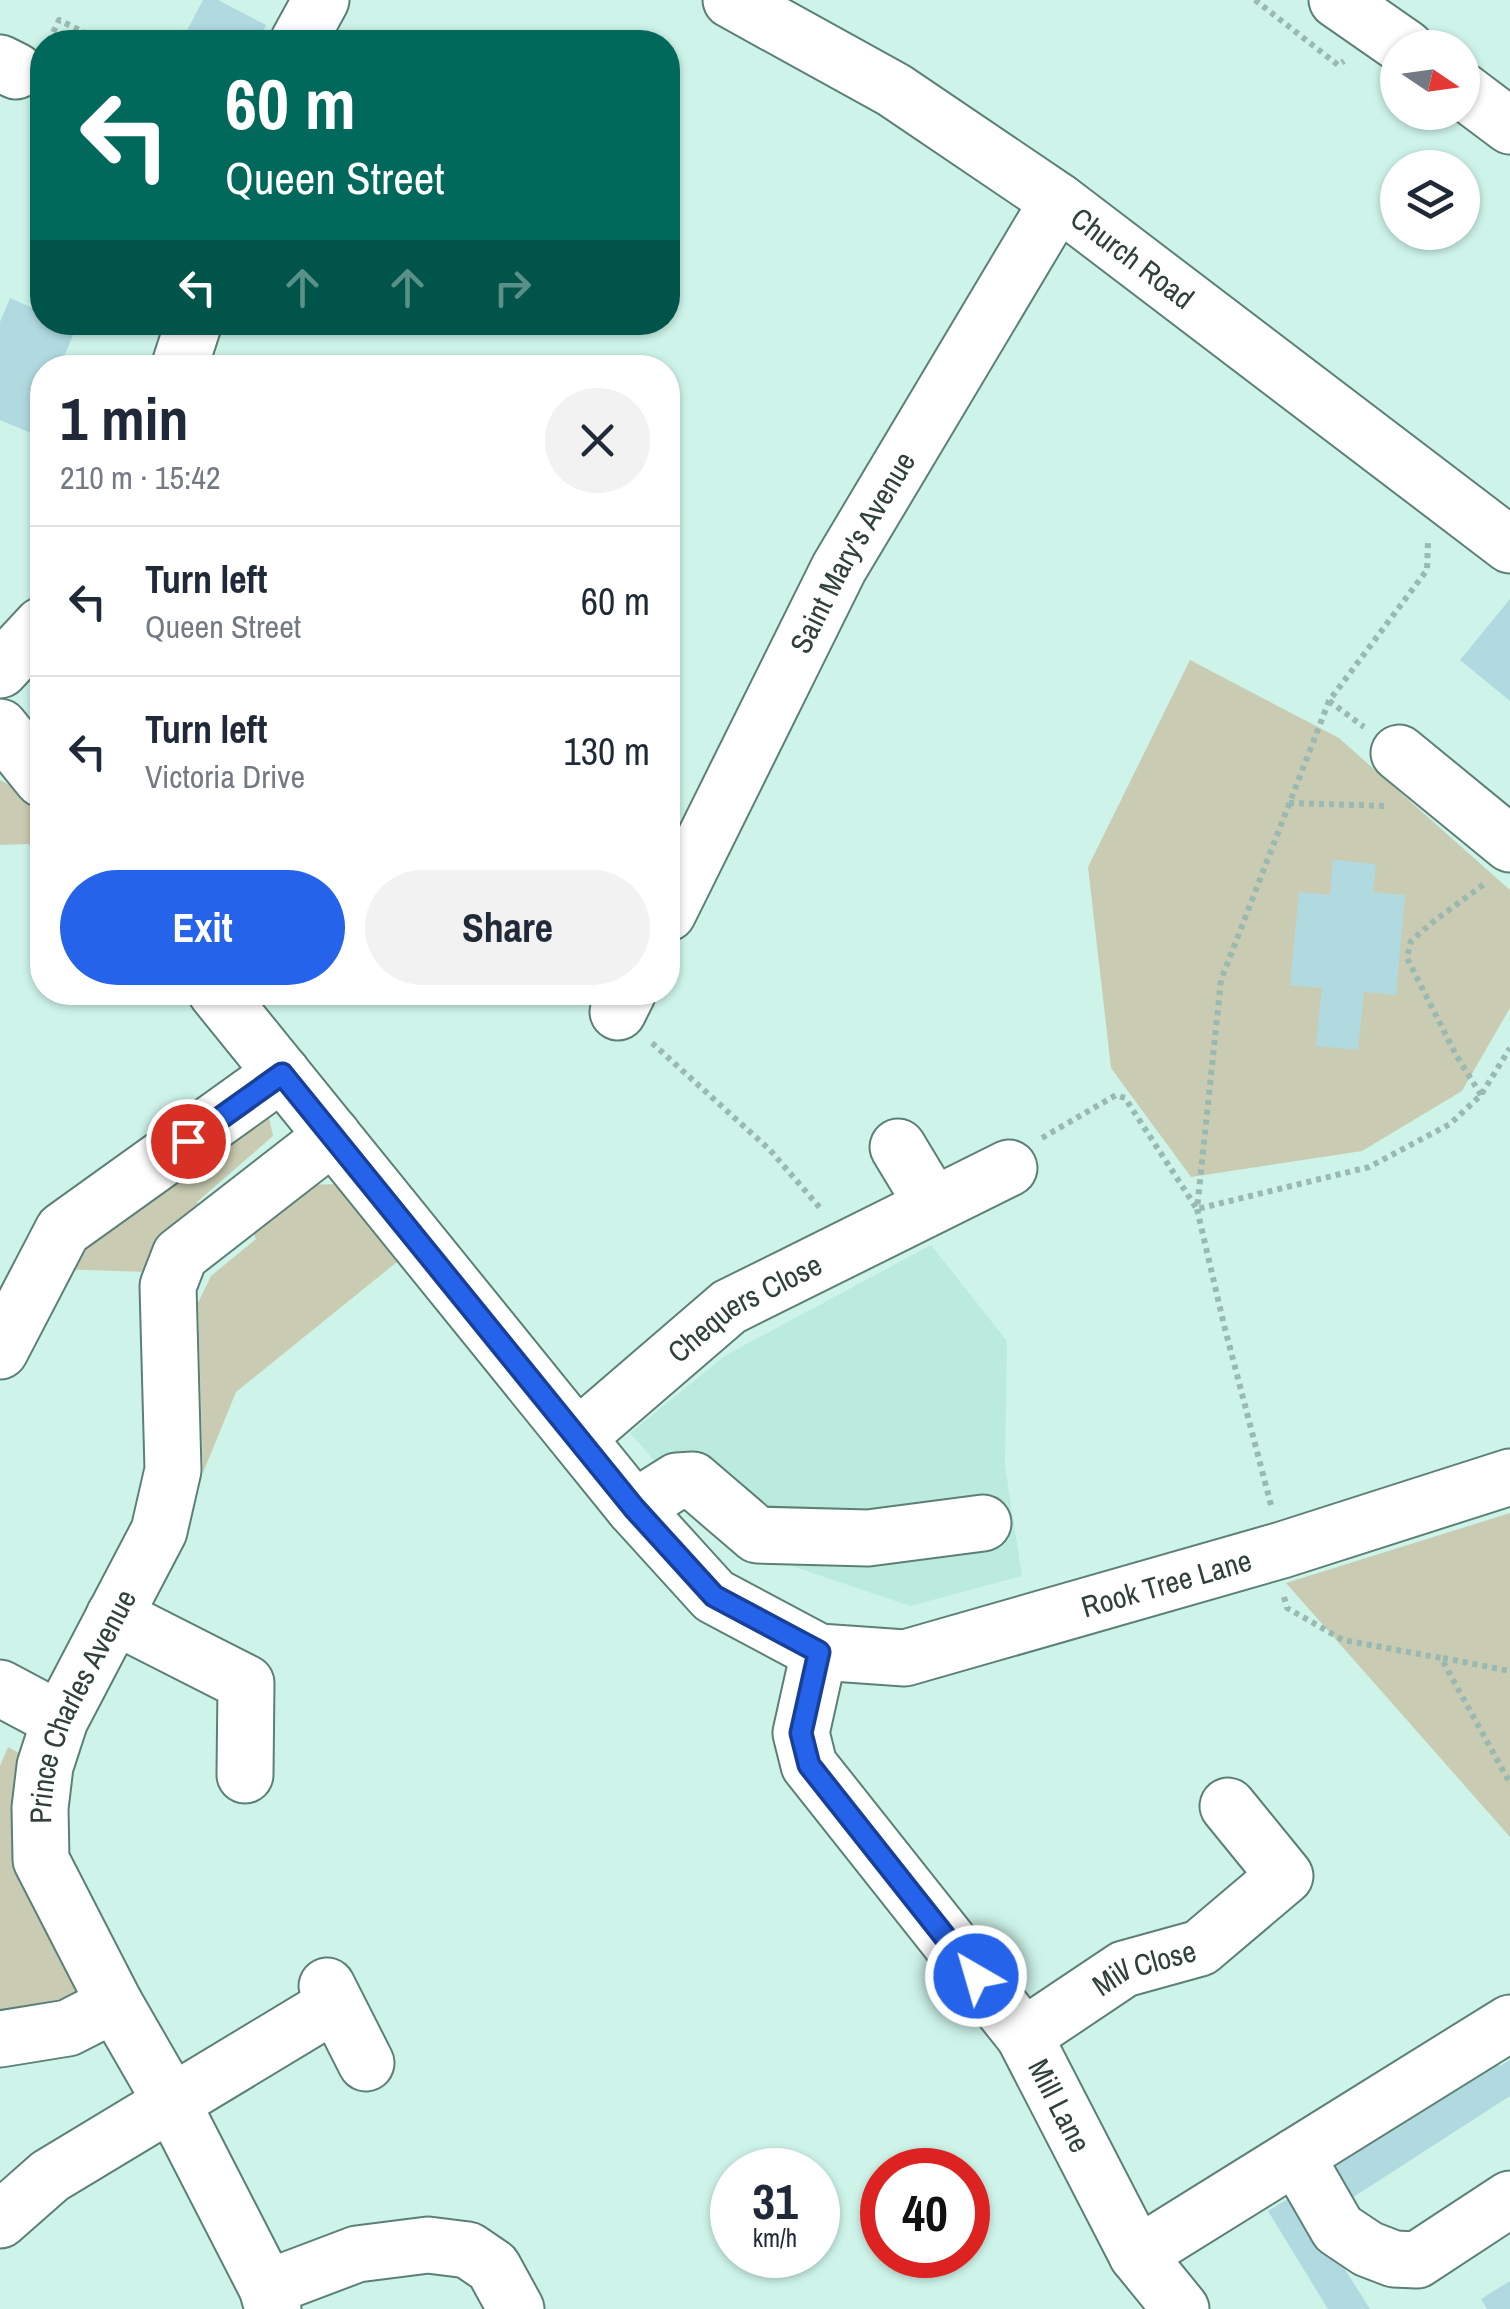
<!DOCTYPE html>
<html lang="en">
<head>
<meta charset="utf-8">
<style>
	body { margin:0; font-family:"Archivo Narrow",sans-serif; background:#f2f2f3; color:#1f2937; height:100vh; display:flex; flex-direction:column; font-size:38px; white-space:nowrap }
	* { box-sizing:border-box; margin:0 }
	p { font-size:32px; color:#747a83 }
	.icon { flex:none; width:55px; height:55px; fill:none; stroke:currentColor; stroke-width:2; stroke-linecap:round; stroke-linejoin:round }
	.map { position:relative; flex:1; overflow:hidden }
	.drawer { position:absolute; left:30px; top:355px; width:650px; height:650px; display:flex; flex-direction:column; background:#fff; border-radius:40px; box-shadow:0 2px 8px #0004 }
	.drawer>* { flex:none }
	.hud { position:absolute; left:30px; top:30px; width:650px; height:305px; border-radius:40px; box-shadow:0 2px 8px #0004; background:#00695c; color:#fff; overflow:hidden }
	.needle { width:65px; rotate:103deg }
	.buttons { position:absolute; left:1380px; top:30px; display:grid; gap:20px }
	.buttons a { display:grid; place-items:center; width:100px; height:100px; border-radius:50%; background:#fff; box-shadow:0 2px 8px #0004; font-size:50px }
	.speed { position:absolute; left:710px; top:2148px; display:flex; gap:20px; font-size:50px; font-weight:700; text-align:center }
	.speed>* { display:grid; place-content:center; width:130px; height:130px; border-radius:50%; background:#fff; box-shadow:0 2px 8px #0004; line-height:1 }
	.speed small { font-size:25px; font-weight:400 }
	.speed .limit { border:15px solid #d22; background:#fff; color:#111 }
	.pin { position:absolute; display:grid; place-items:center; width:85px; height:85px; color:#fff; margin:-42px; border:5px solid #fff; border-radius:50%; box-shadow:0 2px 10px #0007 }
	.me { position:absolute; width:110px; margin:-55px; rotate:322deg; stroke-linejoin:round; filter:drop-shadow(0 0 8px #0008) }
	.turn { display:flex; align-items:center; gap:35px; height:210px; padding:0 30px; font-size:45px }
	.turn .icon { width:130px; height:130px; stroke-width:2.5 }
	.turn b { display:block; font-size:70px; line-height:85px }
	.lanes { display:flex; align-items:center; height:95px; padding:0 30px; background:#0003; justify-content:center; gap:50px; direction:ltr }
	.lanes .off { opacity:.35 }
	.round { display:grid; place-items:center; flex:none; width:105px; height:105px; border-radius:52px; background:#f2f2f3 }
	.headline { display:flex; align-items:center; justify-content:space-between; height:170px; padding:0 30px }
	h1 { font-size:60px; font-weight:700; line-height:75px }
	.button { display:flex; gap:20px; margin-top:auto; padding:20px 30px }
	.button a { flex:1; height:115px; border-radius:60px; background:#2563eb; color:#fff; font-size:40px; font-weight:700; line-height:115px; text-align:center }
	.button a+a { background:#f2f2f3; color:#1f2937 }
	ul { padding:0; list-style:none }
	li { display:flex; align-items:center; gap:30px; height:150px; padding:0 30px; border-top:2px solid #e0e1e3 }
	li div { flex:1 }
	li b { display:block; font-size:38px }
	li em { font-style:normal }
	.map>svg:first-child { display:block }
	.built { fill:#baebdd }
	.green { fill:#c9ccb2 }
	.building { fill:#b1dae0 }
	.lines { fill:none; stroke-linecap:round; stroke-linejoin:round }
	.minor-casing { stroke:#5c8076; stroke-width:59 }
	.path { stroke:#9ab9b0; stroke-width:6; stroke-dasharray:5 5; stroke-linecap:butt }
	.minor { stroke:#fff; stroke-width:55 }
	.route-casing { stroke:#184099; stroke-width:25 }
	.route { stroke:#2563eb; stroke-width:18 }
	.labels { text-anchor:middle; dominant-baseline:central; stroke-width:8; stroke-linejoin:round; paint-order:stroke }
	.street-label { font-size:30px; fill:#30403c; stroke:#e7fef7 }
</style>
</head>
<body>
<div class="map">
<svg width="1510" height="2309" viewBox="0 0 1510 2309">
	<rect width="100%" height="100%" fill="#cef4e9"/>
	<path class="built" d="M931,1245L1007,1341L1005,1466L1022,1576L910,1606L729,1545L630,1433L726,1355Z"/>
	<path class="green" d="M1190,660L1339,738L1510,890V1008L1462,1091L1362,1151L1191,1177L1111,1068L1088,867Z
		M0,780C42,801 42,812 42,856L28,844L0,845Z
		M266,1104L273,1136L197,1202L203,1214L146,1272L57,1269Z
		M337,1184L397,1262L236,1392L203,1473L198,1303L211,1276L256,1239L252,1229L304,1185Z
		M1510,1513V1837L1286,1583Z
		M8,1747L24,1756L90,1994L62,2010L0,2013V1766Z"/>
	<path class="building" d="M203,0H218L266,25L258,42H181Z
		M10,298L42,312V322H68L77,326L59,368H42V406L31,433L0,420V322Z
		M1510,599V701L1460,660Z
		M1333,860L1376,864L1373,892L1405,895L1396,995L1364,992L1358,1050L1316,1046L1322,988L1290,985L1299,892L1330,895Z
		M1488,2049L1500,2066L1510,2060V2096L1338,2207L1320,2180L1337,2170L1326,2153Z
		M1297,2193L1370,2309H1328L1268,2211Z
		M1510,2281V2309H1487L1481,2299Z"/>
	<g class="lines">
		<g class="minor-casing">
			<g id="minor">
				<path id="s1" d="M731,0L894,90L1058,201L1510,545"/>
				<path d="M1337,0L1406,48"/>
				<path d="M298,42L321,0"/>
				<path d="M0,63L16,71"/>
				<path d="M1462,90L1510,126"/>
				<path d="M179,368L194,322"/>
				<path d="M0,670L42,625"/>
				<path d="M0,727L42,779"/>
				<path d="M1399,753L1510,844"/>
				<path id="s2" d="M668,913L839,568L1058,201"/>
				<path id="s3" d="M216,992L634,1508L714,1596L819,1652L905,1658L1282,1550L1510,1477"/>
				<path d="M618,1012L628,992"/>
				<path d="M898,1147L933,1205"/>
				<path d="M0,1351L63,1230L282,1073"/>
				<path id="s4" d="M578,1437L729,1307L1009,1168"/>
				<path d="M634,1508L677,1481L693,1480L757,1535L868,1538L983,1523"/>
				<path d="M114,1616L246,1683L245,1775"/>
				<path id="s5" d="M819,1652L801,1733L809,1765L1024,2036L1137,2255L1181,2309"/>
				<path d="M0,1688L60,1720"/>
				<path d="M327,1986L366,2063"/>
				<path id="s6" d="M1024,2036L1124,1969L1200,1948L1285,1876L1228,1806"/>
				<path d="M0,2039L68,2028L115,2004"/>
				<path d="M1296,2156L1338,2229L1368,2249L1394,2259L1417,2260L1510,2199"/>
				<path d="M0,2220L50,2176L335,2004"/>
				<path d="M1137,2255L1510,2023"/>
				<path d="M267,2288L357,2254L428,2245L468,2250L493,2267L516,2309"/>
				<path id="s7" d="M273,2309L267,2288L172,2103L115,2004L41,1860L40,1808L45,1766L60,1720L159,1531L173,1470L168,1286L180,1255L333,1136"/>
			</g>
		</g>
		<path class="path" d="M1255,0L1338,65L1344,61
			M49,41L59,20L103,42
			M1329,701L1364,727
			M1289,803L1388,806
			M652,1043L770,1150L821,1209
			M1481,1095L1456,1055L1407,958L1411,941L1434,921L1487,882
			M1042,1138L1116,1095L1125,1098L1197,1209L1369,1167L1450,1124L1481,1095L1510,1048
			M1271,1505L1224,1325L1197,1209L1221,980L1329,701L1427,570L1428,541
			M1284,1597L1287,1608L1343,1640L1441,1658L1510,1783
			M1443,1658L1510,1671"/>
		<use href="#minor" class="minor"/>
	</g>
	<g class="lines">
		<g class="route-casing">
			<path id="route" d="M188,1141L282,1074L634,1508L714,1596L819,1652L801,1733L809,1765L976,1976"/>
		</g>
		<use href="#route" class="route"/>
	</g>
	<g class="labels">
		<g class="street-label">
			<text stroke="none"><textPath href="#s1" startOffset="478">Church Road</textPath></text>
			<text stroke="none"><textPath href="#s2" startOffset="405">Saint Mary's Avenue</textPath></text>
			<text stroke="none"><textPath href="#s4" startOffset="212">Chequers Close</textPath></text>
			<text stroke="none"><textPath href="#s3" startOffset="1260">Rook Tree Lane</textPath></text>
			<text stroke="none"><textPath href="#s7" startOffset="668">Prince Charles Avenue</textPath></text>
			<text stroke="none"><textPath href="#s6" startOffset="140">Mill Close</textPath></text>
			<text stroke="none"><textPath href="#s5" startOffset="540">Mill Lane</textPath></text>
		</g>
	</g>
</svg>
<div class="buttons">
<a><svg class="needle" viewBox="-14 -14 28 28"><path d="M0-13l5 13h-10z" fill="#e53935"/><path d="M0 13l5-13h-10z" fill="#747a83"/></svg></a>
<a><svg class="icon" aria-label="layers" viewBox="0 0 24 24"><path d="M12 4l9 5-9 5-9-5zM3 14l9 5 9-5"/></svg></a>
</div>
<div class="speed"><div>31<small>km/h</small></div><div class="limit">40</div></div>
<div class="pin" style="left:188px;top:1141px;background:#d93025"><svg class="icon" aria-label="arrive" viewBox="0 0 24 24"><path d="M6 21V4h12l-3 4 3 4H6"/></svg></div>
<svg class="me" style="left:976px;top:1976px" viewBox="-20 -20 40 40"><circle r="17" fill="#2563eb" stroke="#fff" stroke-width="3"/><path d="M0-11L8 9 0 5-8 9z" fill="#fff"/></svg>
<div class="hud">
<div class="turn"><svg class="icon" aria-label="left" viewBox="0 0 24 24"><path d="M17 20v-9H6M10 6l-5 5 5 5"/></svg><div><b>60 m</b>Queen Street</div></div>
<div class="lanes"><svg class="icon" aria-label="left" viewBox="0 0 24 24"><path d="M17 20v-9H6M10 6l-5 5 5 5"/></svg><svg class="icon off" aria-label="ahead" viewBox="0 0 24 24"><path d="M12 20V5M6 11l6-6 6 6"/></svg><svg class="icon off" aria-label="ahead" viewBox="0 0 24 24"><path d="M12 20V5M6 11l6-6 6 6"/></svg><svg class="icon off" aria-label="right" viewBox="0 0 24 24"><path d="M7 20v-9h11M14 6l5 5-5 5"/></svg></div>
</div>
<section class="drawer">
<div class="headline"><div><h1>1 min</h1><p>210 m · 15:42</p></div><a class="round"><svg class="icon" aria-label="close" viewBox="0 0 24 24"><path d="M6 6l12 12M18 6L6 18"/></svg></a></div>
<ul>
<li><svg class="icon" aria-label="left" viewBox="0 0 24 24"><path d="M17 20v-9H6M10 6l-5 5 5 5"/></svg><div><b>Turn left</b><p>Queen Street</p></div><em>60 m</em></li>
<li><svg class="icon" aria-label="left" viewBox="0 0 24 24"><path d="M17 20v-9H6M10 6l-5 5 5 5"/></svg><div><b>Turn left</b><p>Victoria Drive</p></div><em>130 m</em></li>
</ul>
<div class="button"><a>Exit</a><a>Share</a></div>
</section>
</div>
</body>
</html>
